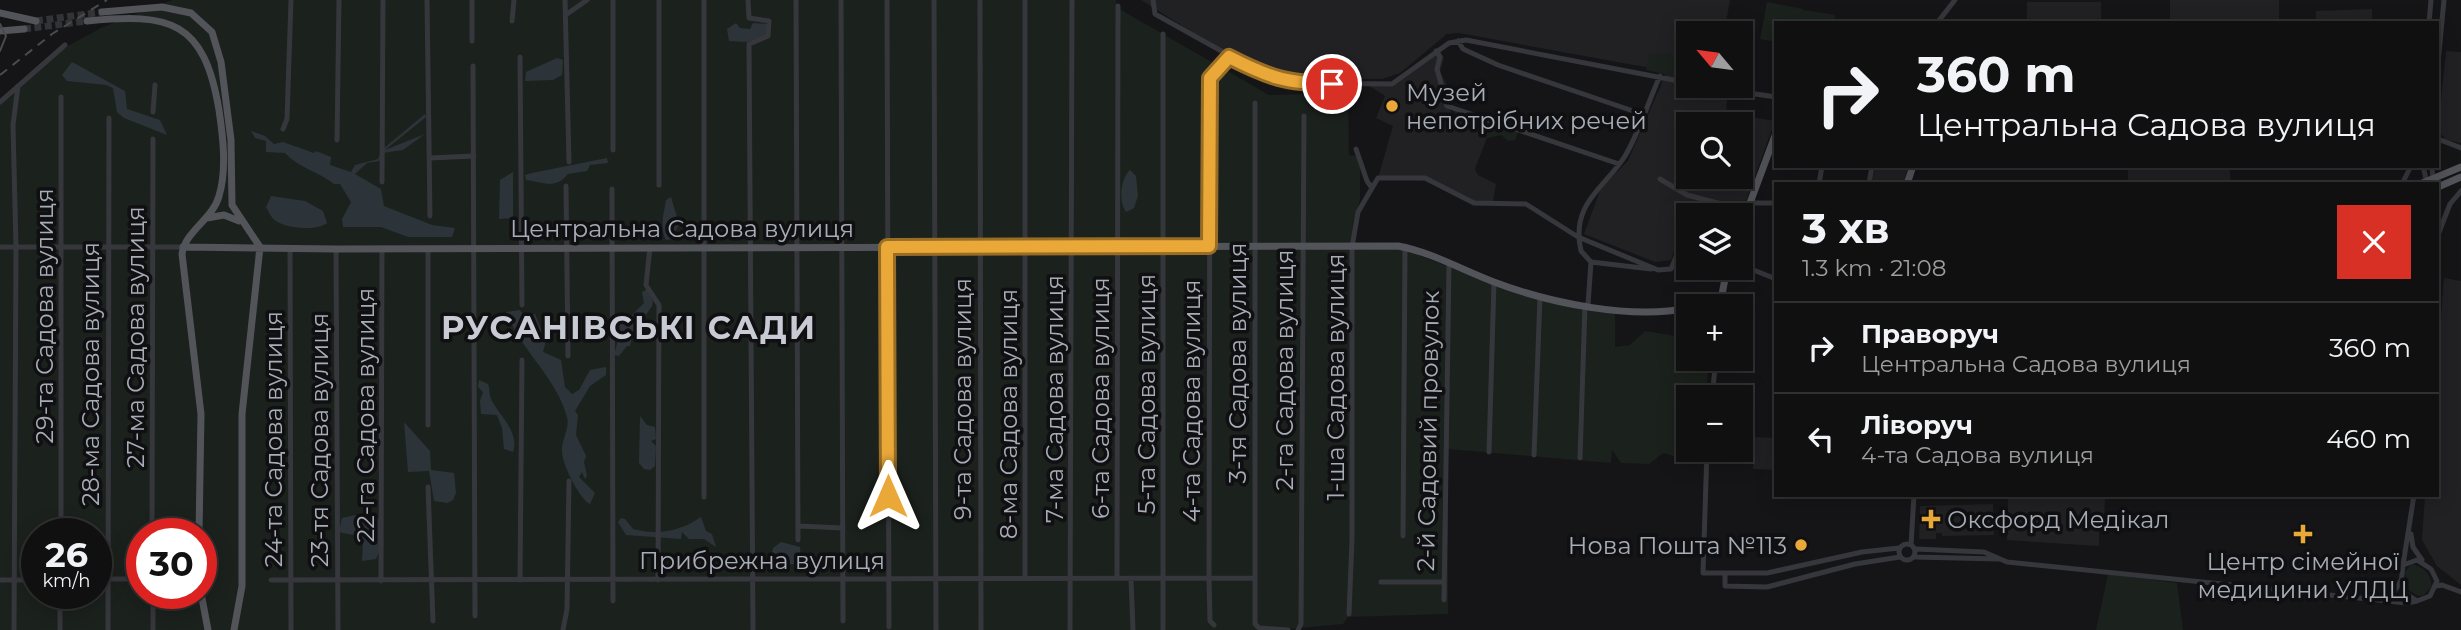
<!DOCTYPE html>
<html lang="uk">
<head>
<meta charset="utf-8">
<style>
	body { margin:0; font-family:Montserrat,sans-serif; background:#19191a; color:#f1f3f6; height:100vh; display:flex; flex-direction:column; font-size:26px; white-space:nowrap }
	* { box-sizing:border-box; margin:0 }
	p { font-size:23px; color:#9c9d9f }
	.icon { flex:none; width:38px; height:38px; fill:none; stroke:currentColor; stroke-width:2; stroke-linecap:round; stroke-linejoin:round }
	.map { position:relative; flex:1; overflow:hidden }
	.side { position:absolute; left:1774px; top:182px; width:665px; height:315px; display:flex; flex-direction:column; background:#101011; border-radius:0px; box-shadow:0 4px 18px #0003,0 0 0 2px #303031 }
	.side>* { flex:none }
	.banner { position:absolute; left:1774px; top:21px; width:665px; height:147px; border-radius:0px; box-shadow:0 4px 18px #0003,0 0 0 2px #303031; background:#101011; color:#f1f3f6; overflow:hidden }
	.needle { width:46px; rotate:299deg }
	.fabs { position:absolute; left:1676px; top:21px; display:grid; gap:14px }
	.fabs a { display:grid; place-items:center; width:77px; height:77px; border-radius:0px; background:#101011; box-shadow:0 4px 18px #0003,0 0 0 2px #303031; font-size:35px }
	.speed { position:absolute; left:21px; top:518px; display:flex; gap:14px; font-size:35px; font-weight:700; text-align:center }
	.speed>* { display:grid; place-content:center; width:91px; height:91px; border-radius:50%; background:#101011; box-shadow:0 4px 18px #0003,0 0 0 2px #303031; line-height:1 }
	.speed small { font-size:18px; font-weight:400 }
	.speed .limit { border:10px solid #d22; background:#fff; color:#111 }
	.pin { position:absolute; display:grid; place-items:center; width:60px; height:60px; color:#fff; margin:-30px; border:4px solid #fff; border-radius:50%; box-shadow:0 2px 7px #0007 }
	.me { position:absolute; width:77px; margin:-38px; rotate:0deg; stroke-linejoin:round; filter:drop-shadow(0 0 5px #0008) }
	.turn { display:flex; align-items:center; gap:24px; height:147px; padding:0 28px; font-size:32px }
	.turn .icon { width:91px; height:91px; stroke-width:2.5 }
	.turn b { display:block; font-size:49px; line-height:60px }
	.round { display:grid; place-items:center; flex:none; width:74px; height:74px; border-radius:0px; background:#19191a }
	.head { display:flex; align-items:center; justify-content:space-between; height:119px; padding:0 28px }
	h1 { font-size:42px; font-weight:700; line-height:52px }
	ul { padding:0; list-style:none }
	li { display:flex; align-items:center; gap:21px; height:91px; padding:0 28px; border-top:2px solid #303031 }
	li div { flex:1 }
	li b { display:block; font-size:26px }
	li em { font-style:normal }
	.map>svg:first-child { display:block }
	.built { fill:#212124; fill-rule:evenodd }
	.green { fill:#1b211c; fill-rule:evenodd }
	.water { fill:#2c343a }
	.lines { fill:none; stroke-linecap:round; stroke-linejoin:round }
	.major-tunnel { stroke:#323337; stroke-width:7; stroke-dasharray:7 3.5; stroke-linecap:butt }
	.minor { stroke:#36373c; stroke-width:5 }
	.major { stroke:#52545a; stroke-width:7 }
	.tram { stroke:#494b50; stroke-width:2 }
	.rail { stroke:#494b50; stroke-width:2; stroke-dasharray:9 7; stroke-linecap:butt }
	.route-casing { stroke:#986d25; stroke-width:18 }
	.route { stroke:#eaa839; stroke-width:12 }
	.poi-dot { fill:#eaa839; stroke:#101012; stroke-width:2.5 }
	.labels { text-anchor:middle; dominant-baseline:central; stroke-width:7; stroke-linejoin:round; paint-order:stroke }
	.poi-label { font-size:24px; fill:#a7adb6; stroke:#101012; text-anchor:start }
	.street-label { font-size:24px; fill:#a7adb6; stroke:#101012 }
	.district-label { font-size:32px; font-weight:bold; letter-spacing:2px; fill:#c8cbd3; stroke:#101012 }
</style>
</head>
<body>
<div class="map">
<svg width="2461" height="630" viewBox="0 0 2461 630">
	<rect width="100%" height="100%" fill="#151517"/>
	<path class="built" d="M1141,0H1730L1724,33H1689V86H1728L1726,113L1775,121L1741,215H1689V240H1678L1671,260L1655,262L1584,234L1601,188L1628,161L1667,71L1459,33L1447,34L1400,73L1382,79L1289,78L1218,48ZM1689,124H1741V177H1689Z
		M2170,0H2279V23H2170Z
		M2027,2H2101V23H2027Z
		M2372,9V23H2316V11Z
		M1439,49L1444,58L1440,72L1446,83L1448,108L1460,121L1487,138L1475,169L1478,175L1496,184L1493,201L1474,203L1433,181L1378,178L1393,126L1376,118L1385,96L1368,85L1392,84Z
		M2446,51L2461,52V143L2446,140L2438,130Z
		M1875,166H1908L1904,184H1872Z
		M2128,166H2230V181L2128,182Z
		M2444,278L2461,281V585L2437,566L2422,540L2425,495H2438V353Z
		M1754,437L1776,438V470L1753,469Z
		M2011,495H2105L2104,527H2099V546L2007,540L2008,499Z
		M1993,504L1994,535L1942,536V533H1936V539H1919L1920,506Z"/>
	<path class="green" d="M172,0H1116V7L1269,95L1348,93L1349,155L1357,156L1360,161V200L1353,222L1351,250L1403,249L1495,285L1615,313V347L1630,345L1645,331L1689,338V359H1709L1706,397H1689V450H1702L1701,458L1684,459L1663,453L1649,464L1621,463L1612,450L1611,463L1448,449V614L1348,617L1343,624L1279,630H0V101L66,47L101,28ZM37,534H96V593H37ZM142,534H201V593H142Z
		M1767,2L1803,9V13L1804,10L1835,15L1834,23H1776V42L1760,39Z
		M1650,53L1681,54V78L1646,70Z
		M1453,110L1470,119L1475,116L1483,123L1489,121L1514,129L1518,132L1515,140L1508,141L1501,135L1487,138L1460,121Z
		M2411,564C2423,566 2433,575 2431,587L2424,595L2418,596L2407,589L2405,572Z
		M2108,574L2177,583L2183,630H2096Z"/>
	<path class="water" d="M736,23L740,28L750,29L753,23L769,24L766,35L747,42L729,41L727,29Z
		M557,58L563,60L562,75L553,80L525,81L526,72Z
		M72,62L125,91L127,109L160,120L167,135L124,118L117,112L113,88L106,85L67,81L62,75Z
		M425,114L426,117L385,150L425,134L403,150L383,153L379,161L367,163L355,174L381,189L384,206L432,225L455,228L452,237H408L381,227H343L342,219L351,202L340,184H334C319,172 297,167 285,153L266,152V141L255,138L251,131L265,136L274,144L283,142L314,153L316,151L331,157L330,165L351,172L355,165L378,159L383,149Z
		M607,158L608,163L590,165L587,171L568,174C555,190 543,182 526,180L525,175L532,173Z
		M1130,170L1136,176L1138,196L1134,208L1126,212C1118,201 1121,178 1130,170Z
		M513,172V218L499,219L500,180Z
		M271,196L305,201L323,211L327,223C317,231 288,229 276,221C271,218 269,212 266,207Z
		M671,197L679,224L672,239L666,240C659,228 664,213 666,200Z
		M647,289L653,301L652,306L633,334L630,346H627L619,356L614,355L620,332L619,314L629,318L644,303L642,292Z
		M520,310L524,315L535,314L546,341L543,352L561,360L565,387L572,394L579,390L590,370L606,367V375L590,386L575,411L578,415L576,435L586,456L584,462L587,476L585,479L582,472L579,477L595,493L590,504C579,498 561,463 562,449C562,439 570,428 567,417C556,377 521,351 506,312Z
		M479,380L488,384C490,390 489,395 492,401C500,416 520,433 513,452L504,449L502,428L497,415L481,414L480,401L483,392L478,387Z
		M640,416L647,425L655,427L656,439L651,441L656,446L655,466L650,470L644,469L639,463Z
		M404,422L430,451L431,470L454,473L456,493L453,500L447,503L434,501L429,471L408,472Z
		M355,515L380,519V550L376,559L362,561L363,542L357,536L339,532L342,518Z
		M701,517L706,531L712,534L716,547L704,539H689L682,532L681,539L626,535L618,522L621,518L625,519L633,529C658,535 679,532 701,517Z
		M781,542L800,547L801,560L796,564L775,565L771,557L773,548Z"/>
	<g class="lines">
		<path class="major-tunnel" d="M36,21L102,12
			M24,29L87,21"/>
		<path class="minor" d="M427,0L430,216
			M472,0V41
			M565,0L569,162
			M659,0V185
			M704,0V497
			M748,0L749,18L769,21L768,36L749,44L753,629
			M796,0L798,540
			M841,0L843,621
			M887,0L889,627
			M934,0L936,630
			M980,0L981,630
			M1153,0L1155,14L1268,77L1293,83L1392,84L1449,43L1466,40L1689,83
			M567,14L587,0
			M512,21L514,0
			M1937,23L1955,0
			M2429,23L2431,0
			M1163,34V629
			M1458,41L1463,49L1498,65L1642,114
			M1436,51L1440,57L1437,69L1447,106L1619,164
			M520,57L522,305
			M2438,63L2444,0
			M473,66L475,616
			M1701,86L1776,97
			M0,102L65,45
			M1255,103V624L1259,628L1288,630
			M153,112L155,85
			M283,129L287,119L291,0
			M2438,139L2461,148
			M337,140L339,0
			M1356,149L1367,181L1372,188
			M613,150V0
			M430,158L474,156
			M2423,166L2427,183
			M2432,166L2433,184
			M1660,179L1687,195L1748,211
			M382,182L383,0
			M1819,184L1822,166
			M1869,184L1872,166
			M2402,184L2411,166
			M566,186L568,356
			M612,189L613,601
			M1751,203H1776
			M2438,235L2450,204L2461,191
			M0,247H183
			M650,247L646,285L659,305L658,580
			M290,248L291,630
			M336,249L338,630
			M1591,262L1651,269
			M1741,265L1776,279
			M1588,305L1591,262L1581,251C1570,203 1605,188 1625,156C1639,133 1648,102 1660,76
			M1712,397L1716,359
			M428,425V248
			M1707,450L1703,573H1767L1862,552L1899,548
			M1489,452L1494,282
			M1534,455L1540,297
			M1580,458L1585,305
			M428,487L433,621
			M798,526L843,528
			M61,534V97
			M152,534L153,139
			M2411,534L2413,547L2422,560
			M1403,536L1405,247
			M1899 552a8 8 0 1 1 16 0a8 8 0 1 1-16 0Z
			M1911,545L1914,495
			M1916,549L1984,552L2007,562L2407,603L2417,601
			M1915,557L1999,559
			M2417,560L2431,569L2437,581L2430,596L2417,601L2404,593L2401,584L2403,565Z
			M2403,565L2414,495
			M1725,574V586L1767,587L1855,564L1900,557
			M1025,576V0
			M1117,578L1118,6
			M96,579H142
			M1131,579L1133,630
			M0,580H37
			M271,580L1255,578
			M520,580L522,360
			M381,581L382,248
			M1381,582H1444
			M2436,586L2442,585L2461,592
			M153,593V630
			M2379,598L2394,592L2400,582
			M1444,600L1449,263
			M1349,614L1352,539V247L1358,212L1378,178H1425L1474,203L1526,204L1578,237L1658,270L1671,269L1681,245L1689,242
			M1214,625L1210,621L1209,579L1210,78L1229,57
			M14,630L16,247L13,125L18,86
			M60,630V593
			M108,630L109,118
			M563,630L567,609L569,481
			M1070,630L1072,0
			M1298,630L1301,624L1304,116"/>
		<path class="major" d="M102,12L162,7L191,13L212,32L221,62L231,140L232,205L260,247L242,414V586L234,630
			M0,13L36,21
			M87,21C170,13 204,20 219,110C223,137 227,169 219,196C213,219 185,231 182,254L201,414L199,534
			M0,31L24,29
			M1907,184L1913,166
			M2420,184L2461,167
			M2438,187L2461,177
			M207,218L224,215L239,221
			M1741,227L1776,133
			M183,247L336,249L1398,246C1431,252 1462,270 1494,282C1549,303 1631,320 1689,308
			M1698,306L1721,300L1727,268
			M201,593L208,630"/>
		<path class="tram" d="M0,24L6,36L0,51"/>
		<path class="rail" d="M0,75L52,34L107,0"/>
	</g>
	<g class="lines">
		<g class="route-casing">
			<path id="route" d="M888,496L887,247L1209,246L1210,78L1229,57C1270,78 1286,83 1332,84"/>
		</g>
		<use href="#route" class="route"/>
	</g>
	<g class="poi-dot">
		<circle cx="1392" cy="106" r="7"/>
		<path d="M1927.5 508.5h7v7h7v7h-7v7h-7v-7h-7v-7h7z"/>
		<path d="M2299.5 523.5h7v7h7v7h-7v7h-7v-7h-7v-7h7z"/>
		<circle cx="1801" cy="545" r="7"/>
	</g>
	<g class="labels">
		<g class="poi-label">
			<text x="1406" y="92">Музей<tspan x="1406" dy="28">непотрібних речей</tspan></text>
			<text x="1947" y="519">Оксфорд Медікал</text>
			<text x="1787" y="545" text-anchor="end">Нова Пошта №113</text>
			<text x="2303" y="561" text-anchor="middle">Центр сімейної<tspan x="2303" dy="28">медицини УЛДЦ</tspan></text>
		</g>
		<g class="street-label">
			<text x="682" y="228">Центральна Садова вулиця</text>
			<text transform="translate(44 316) rotate(-90)">29-та Садова вулиця</text>
			<text transform="translate(135 337) rotate(-90)">27-ма Садова вулиця</text>
			<text transform="translate(1237 363) rotate(-90)">3-тя Садова вулиця</text>
			<text transform="translate(1284 370) rotate(-90)">2-га Садова вулиця</text>
			<text transform="translate(90 374) rotate(-90)">28-ма Садова вулиця</text>
			<text transform="translate(1335 377) rotate(-90)">1-ша Садова вулиця</text>
			<text transform="translate(1146 394) rotate(-90)">5-та Садова вулиця</text>
			<text transform="translate(1100 398) rotate(-90)">6-та Садова вулиця</text>
			<text transform="translate(962 399) rotate(-90)">9-та Садова вулиця</text>
			<text transform="translate(1054 399) rotate(-90)">7-ма Садова вулиця</text>
			<text transform="translate(1191 401) rotate(-90)">4-та Садова вулиця</text>
			<text transform="translate(1008 414) rotate(-90)">8-ма Садова вулиця</text>
			<text transform="translate(365 415) rotate(-90)">22-га Садова вулиця</text>
			<text transform="translate(1428 431) rotate(-89)">2-й Садовий провулок</text>
			<text transform="translate(273 439) rotate(-90)">24-та Садова вулиця</text>
			<text transform="translate(319 440) rotate(-90)">23-тя Садова вулиця</text>
			<text x="762" y="560">Прибрежна вулиця</text>
		</g>
		<g class="district-label">
			<text x="629" y="327">РУСАНІВСЬКІ САДИ</text>
		</g>
	</g>
</svg>
<div class="fabs">
<a><svg class="needle" viewBox="-14 -14 28 28"><path d="M0-13l5 13h-10z" fill="#e53935"/><path d="M0 13l5-13h-10z" fill="#9c9d9f"/></svg></a>
<a><svg class="icon" aria-label="search" viewBox="0 0 24 24"><circle cx="10" cy="10" r="6"/><path d="M15 15l6 6"/></svg></a>
<a><svg class="icon" aria-label="layers" viewBox="0 0 24 24"><path d="M12 4l9 5-9 5-9-5zM3 14l9 5 9-5"/></svg></a>
<a>+</a>
<a>−</a>
</div>
<div class="speed"><div>26<small>km/h</small></div><div class="limit">30</div></div>
<div class="pin" style="left:1332px;top:84px;background:#d93025"><svg class="icon" aria-label="arrive" viewBox="0 0 24 24"><path d="M6 21V4h12l-3 4 3 4H6"/></svg></div>
<svg class="me" style="left:888px;top:496px" viewBox="-20 -20 40 40"><path d="M0-17L14 15 0 8-14 15z" fill="#eaa839" stroke="#fff" stroke-width="4"/></svg>
<div class="banner">
<div class="turn"><svg class="icon" aria-label="right" viewBox="0 0 24 24"><path d="M7 20v-9h11M14 6l5 5-5 5"/></svg><div><b>360 m</b>Центральна Садова вулиця</div></div>
</div>
<section class="side">
<div class="head"><div><h1>3 хв</h1><p>1.3 km · 21:08</p></div><a class="round" style="background:#d93025;color:#fff"><svg class="icon" aria-label="close" viewBox="0 0 24 24"><path d="M6 6l12 12M18 6L6 18"/></svg></a></div>
<ul>
<li><svg class="icon" aria-label="right" viewBox="0 0 24 24"><path d="M7 20v-9h11M14 6l5 5-5 5"/></svg><div><b>Праворуч</b><p>Центральна Садова вулиця</p></div><em>360 m</em></li>
<li><svg class="icon" aria-label="left" viewBox="0 0 24 24"><path d="M17 20v-9H6M10 6l-5 5 5 5"/></svg><div><b>Ліворуч</b><p>4-та Садова вулиця</p></div><em>460 m</em></li>
</ul>
</section>
</div>
</body>
</html>
